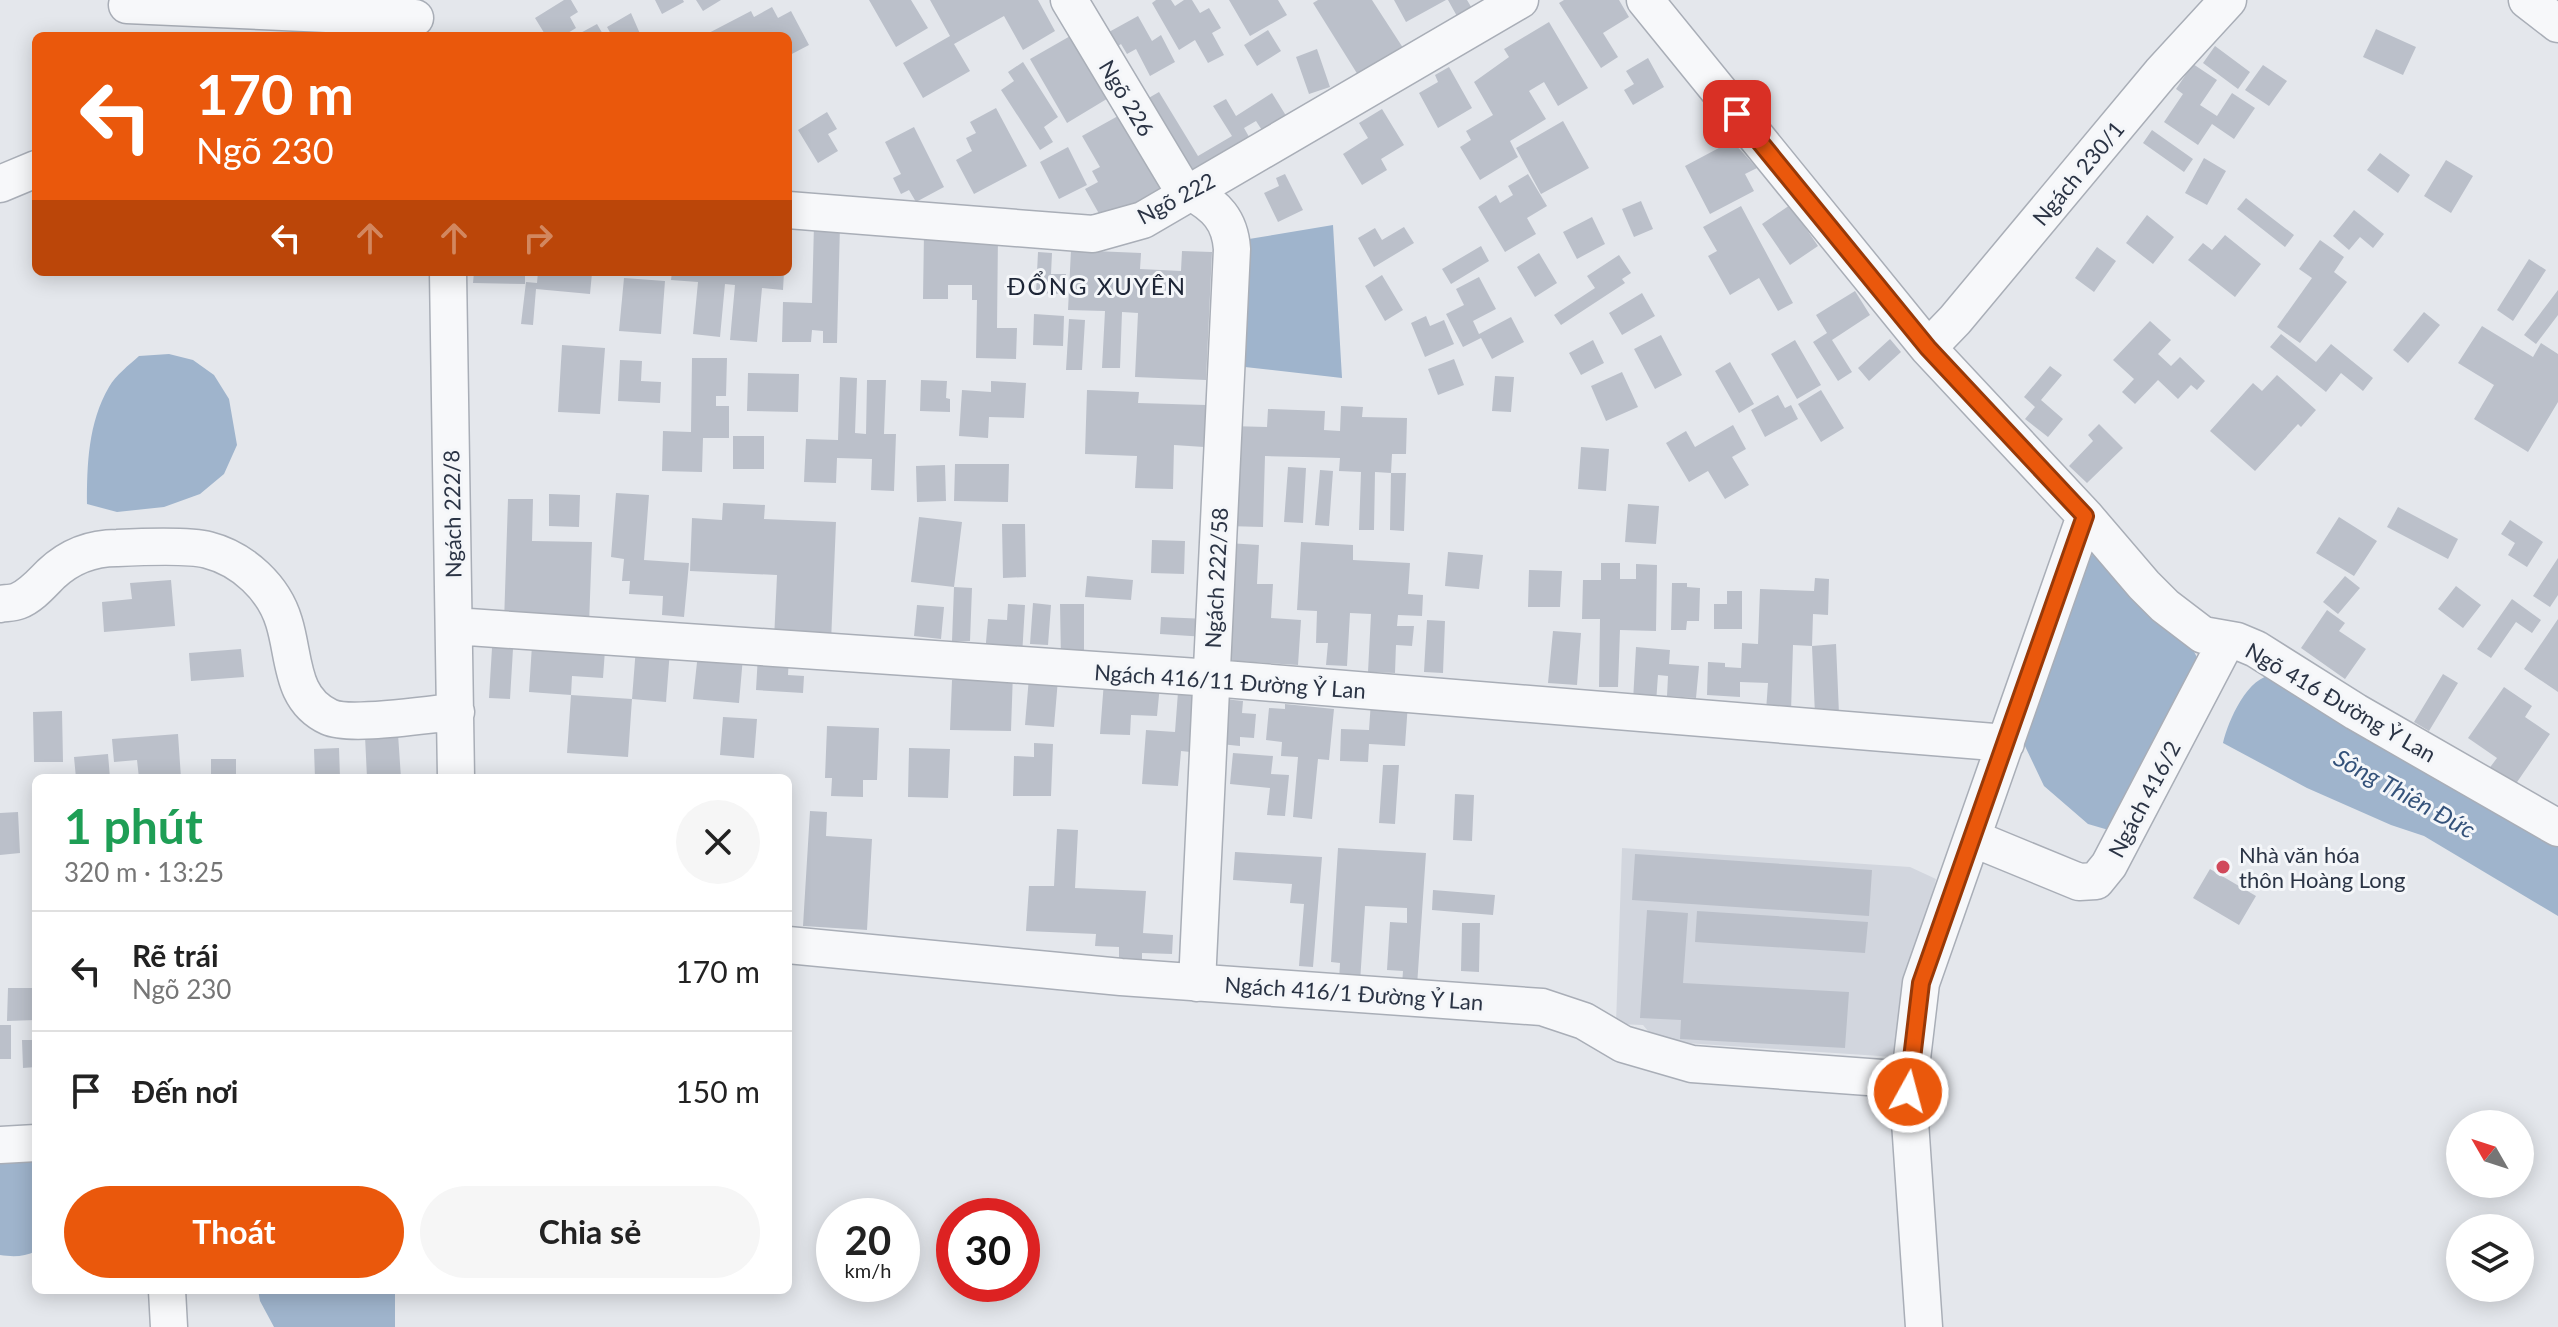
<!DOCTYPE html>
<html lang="vi">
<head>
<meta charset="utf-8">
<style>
	body { margin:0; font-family:Lato,sans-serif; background:#f6f6f6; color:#222; height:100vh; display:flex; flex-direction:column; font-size:30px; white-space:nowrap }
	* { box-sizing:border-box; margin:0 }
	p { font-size:26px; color:#767676 }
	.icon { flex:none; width:44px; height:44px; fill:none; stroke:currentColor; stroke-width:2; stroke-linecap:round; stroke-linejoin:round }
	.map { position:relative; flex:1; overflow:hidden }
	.sheet { position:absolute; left:32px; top:774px; width:760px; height:520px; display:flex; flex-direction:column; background:#fff; border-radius:12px; box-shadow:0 4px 20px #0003 }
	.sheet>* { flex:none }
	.banner { position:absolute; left:32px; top:32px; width:760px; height:244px; border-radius:12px; box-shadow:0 4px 20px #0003; background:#ea580c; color:#fff; overflow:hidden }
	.needle { width:52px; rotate:309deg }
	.buttons { position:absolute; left:2446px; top:1110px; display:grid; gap:16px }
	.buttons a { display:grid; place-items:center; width:88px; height:88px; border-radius:50%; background:#fff; box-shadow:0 4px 20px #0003; font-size:40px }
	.speed { position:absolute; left:816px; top:1198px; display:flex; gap:16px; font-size:40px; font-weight:700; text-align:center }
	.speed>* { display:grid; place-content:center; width:104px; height:104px; border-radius:50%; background:#fff; box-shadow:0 4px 20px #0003; line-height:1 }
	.speed small { font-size:20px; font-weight:400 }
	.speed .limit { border:12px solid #d22; background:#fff; color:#111 }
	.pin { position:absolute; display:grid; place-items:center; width:68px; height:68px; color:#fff; margin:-34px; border-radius:16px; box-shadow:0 4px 12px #0006 }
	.me { position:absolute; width:88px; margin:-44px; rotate:7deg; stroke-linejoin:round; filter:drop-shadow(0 0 6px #0008) }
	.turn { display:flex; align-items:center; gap:28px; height:168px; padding:0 32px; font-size:36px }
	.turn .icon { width:104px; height:104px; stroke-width:2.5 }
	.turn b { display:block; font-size:56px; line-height:68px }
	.lanes { display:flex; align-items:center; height:76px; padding:0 32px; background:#0003; justify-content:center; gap:40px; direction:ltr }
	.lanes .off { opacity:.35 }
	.round { display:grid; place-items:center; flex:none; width:84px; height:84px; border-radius:42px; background:#f6f6f6 }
	.headline { display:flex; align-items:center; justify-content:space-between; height:136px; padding:0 32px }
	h1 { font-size:48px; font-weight:700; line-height:60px; color:#1e9e55 }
	.action { display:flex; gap:16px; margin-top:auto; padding:16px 32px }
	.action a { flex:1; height:92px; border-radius:48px; background:#ea580c; color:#fff; font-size:32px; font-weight:700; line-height:92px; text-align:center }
	.action a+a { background:#f6f6f6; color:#222 }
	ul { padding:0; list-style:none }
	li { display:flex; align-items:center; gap:24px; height:120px; padding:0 32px; border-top:2px solid #e0e0e0 }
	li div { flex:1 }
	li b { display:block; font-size:30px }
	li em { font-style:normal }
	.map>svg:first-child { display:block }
	.built { fill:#d2d6de }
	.water { fill:#9fb4cc }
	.building { fill:#bbc0ca }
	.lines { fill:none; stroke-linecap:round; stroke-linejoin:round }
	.minor-casing { stroke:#a9aeb7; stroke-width:39 }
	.minor { stroke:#f7f8fa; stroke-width:36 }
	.route-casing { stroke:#983908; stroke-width:20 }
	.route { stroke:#ea580c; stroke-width:14 }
	.poi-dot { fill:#d1495b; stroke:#f4f6f9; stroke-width:3 }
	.labels { text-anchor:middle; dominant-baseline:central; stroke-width:6; stroke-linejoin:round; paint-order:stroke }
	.street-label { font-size:22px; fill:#2b3445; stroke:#f4f6f9 }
	.poi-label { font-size:22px; fill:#2b3445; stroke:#f4f6f9; text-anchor:start }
	.neighbourhood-label { font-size:24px; letter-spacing:2px; fill:#1d2536; stroke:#f4f6f9 }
	.water-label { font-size:24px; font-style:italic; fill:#34527a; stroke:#f4f6f9 }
</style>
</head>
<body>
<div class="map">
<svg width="2558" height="1327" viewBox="0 0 2558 1327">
	<rect width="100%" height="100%" fill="#e4e7ec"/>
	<path class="built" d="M1622,848L1910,867L1936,879L1895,1057L1685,1043L1653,1037L1643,1025L1616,1024Z"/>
	<path class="water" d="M1333,225L1342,378L1245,367L1249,239Z
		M169,354L193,360L214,375L229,399L237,445L224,474L200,494L164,507L117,512L87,504C87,465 88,423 109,387C116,375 129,365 139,356Z
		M2094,552L2189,642L2201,665L2112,831L2088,824L2044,786L2024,744L2083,568Z
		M2274,675L2558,847V916L2424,836L2391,825L2307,788L2223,743C2228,721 2248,675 2274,675Z
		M0,1157L36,1160V1251C24,1257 13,1257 0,1255Z
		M258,1290H395V1327H274L260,1301Z"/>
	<path class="building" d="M564,0H571L578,12L570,17L576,28L563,36H546L535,18Z
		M655,0H683L684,2L662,14Z
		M696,0H721L703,11Z
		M869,0H911L928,28L896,47Z
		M930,0H1038L1055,31L1023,50L1004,16L954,44L970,71L923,98L903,63L950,36Z
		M1156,0H1171L1175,6L1184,0H1192L1200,13L1209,8L1221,28L1212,33L1224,55L1208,63L1195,40L1179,50L1152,3Z
		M1229,0H1278L1287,15L1250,36Z
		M1318,0H1372L1407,54L1363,83L1313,3Z
		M1394,0H1446L1406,22Z
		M1448,0H1467L1473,10L1458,18Z
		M1564,0H1619L1629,17L1603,33L1618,57L1601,68L1559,3Z
		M772,7L778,18L791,11L809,45L788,56V36H703L751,11L754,17Z
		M631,13L641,36H612L607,27Z
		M1138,16L1152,41L1161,35L1175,62L1150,76L1136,49L1127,54L1121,44L1117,47L1109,32Z
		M1549,22L1588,88L1558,106L1544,82L1529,91L1546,119L1510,141L1518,157L1480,180L1460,147L1471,140L1466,131L1493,115L1474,82L1509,57L1504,49Z
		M597,24L604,36H575Z
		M2376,29L2416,47L2403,75L2363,57Z
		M1268,30L1281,51L1257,66L1244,45Z
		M1079,31L1115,94L1067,123L1030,59Z
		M273,32H291V36H272Z
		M301,33H323V36H301Z
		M2215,46L2250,72L2238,89L2203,63Z
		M1317,49L1330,87L1309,94L1296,57Z
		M1648,58L1664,87L1633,105L1624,90L1634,84L1626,71Z
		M1023,62L1058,117L1044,127L1053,142L1040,150L1001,90L1014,81L1008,72Z
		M2193,64L2217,80L2200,105L2217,116L2232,93L2255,108L2234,139L2212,124L2198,145L2164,122L2183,94L2176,89Z
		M2263,65L2287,81L2269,106L2245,90Z
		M1449,67L1472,108L1438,128L1419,93L1438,82L1435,75Z
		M1159,92L1198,156L1232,136L1213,106L1226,99L1236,116L1272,93L1293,127L1269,141L1256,121L1244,128L1256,149L1192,188L1140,103Z
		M996,108L1027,166L974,194L956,160L972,151L966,138L976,133L970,122Z
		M1382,109L1404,145L1381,159L1387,170L1362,185L1343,154L1368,138L1359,123Z
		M1127,111L1175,195L1106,226L1085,189L1098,182L1092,171L1100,167L1082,136Z
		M827,112L837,129L828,134L838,151L818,163L798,130Z
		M1563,121L1589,168L1541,194L1516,148Z
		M914,127L944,187L916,202L909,190L901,194L893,178L901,174L885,142Z
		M2152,130L2193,159L2184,172L2143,143Z
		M1732,141L1757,168L1745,174L1754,191L1710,214L1685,166Z
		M1068,147L1087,185L1059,199L1040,162Z
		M2380,153L2410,175L2398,193L2367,170Z
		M2204,158L2226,171L2207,205L2185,193Z
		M2446,160L2473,176L2451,213L2424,196Z
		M1285,174L1303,210L1278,222L1264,193L1279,186L1276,178Z
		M1528,174L1547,206L1527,218L1536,234L1505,252L1478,207L1496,195L1500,203L1513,195L1508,186Z
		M2246,198L2294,235L2285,247L2237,209Z
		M1641,201L1653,229L1634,237L1622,209Z
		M1790,205L1818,246L1790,265L1762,224Z
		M1741,206L1793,303L1778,311L1759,278L1730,295L1708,256L1717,251L1703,227Z
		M2354,210L2384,234L2373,248L2360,237L2349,250L2333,236Z
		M2147,215L2174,237L2153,264L2126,243Z
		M1592,217L1605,244L1577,259L1563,232Z
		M814,224L840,225L837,343H823V331L812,330L811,342H782L783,302L812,303Z
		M1404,227L1414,243L1374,267L1358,238L1375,228L1382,240Z
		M924,233H949V242H973L998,235L997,328H1017L1016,359L976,358L977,300H972V285H948V299H923Z
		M2225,235L2261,264L2235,297L2188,260L2203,243L2212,250Z
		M2320,240L2344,257L2334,272L2347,282L2300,343L2277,327L2312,278L2299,269Z
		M1481,246L1489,261L1451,284L1442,269Z
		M2097,247L2116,261L2094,292L2075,278Z
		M1071,250L1141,253L1140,269L1181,271L1182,251L1212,252L1206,380L1135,377L1138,313L1122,312L1120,368H1102L1105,311L1068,310Z
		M1038,252L1052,253L1051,274H1066L1065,294L1036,293Z
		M1539,253L1557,283L1535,297L1517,267Z
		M1619,255L1631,273L1622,279L1625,283L1561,325L1554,315L1595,288L1587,276Z
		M2529,259L2546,270L2513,321L2497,310Z
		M474,272H525V284L473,283Z
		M538,272L592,273L590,294L536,289L533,325L521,324L526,282L537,283Z
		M672,272H784L783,290L762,288L757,342L730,340L735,285L725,284L720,337L693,334L698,282L671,280Z
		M1382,275L1403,310L1385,321L1365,286Z
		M1479,277L1496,309L1473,321L1479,334L1511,317L1524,342L1492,359L1481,338L1463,347L1446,314L1464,305L1456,289Z
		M624,278L665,281L661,334L619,331Z
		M2558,290V315L2536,344L2524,335Z
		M1855,291L1870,315L1832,340L1852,372L1838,381L1813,342L1827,333L1816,315Z
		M1642,293L1655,316L1622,335L1609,313Z
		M2424,312L2440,325L2408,363L2393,350Z
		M1034,314L1064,316L1063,346L1033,345Z
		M1426,316L1430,326L1444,320L1454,344L1425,357L1411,323Z
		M1069,319L1085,320L1082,370H1066Z
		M2150,321L2171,340L2158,354L2171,366L2180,357L2205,381L2197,390L2191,385L2178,399L2158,380L2135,404L2122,392L2134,379L2113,360Z
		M2482,326L2533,357L2541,343L2558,354V402L2528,452L2474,419L2494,385L2458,363Z
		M2281,334L2316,362L2331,344L2373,378L2363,391L2341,373L2326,392L2270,347Z
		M1661,335L1682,375L1655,389L1634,349Z
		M1890,339L1901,352L1869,381L1858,368Z
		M1593,340L1604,363L1581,375L1569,353Z
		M1795,340L1821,385L1797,399L1771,354Z
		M562,345L605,348L600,414L558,412Z
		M692,358H727L726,396H716V406H729V438H703L702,472L662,471L663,431L691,432Z
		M1454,359L1464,385L1438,395L1428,369Z
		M620,360L642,361L641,381L661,382L660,403L618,401Z
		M1730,362L1754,404L1739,413L1715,371Z
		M2050,366L2062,375L2041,400L2063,419L2048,437L2025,419L2035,407L2024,397Z
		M1622,372L1638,407L1606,421L1591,386Z
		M748,373L799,374L798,412L747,411Z
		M2277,375L2316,410L2301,427L2298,424L2255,471L2210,431L2253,383L2262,391Z
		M1495,376L1514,377L1511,412L1492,411Z
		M840,377L857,378L855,433L866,434L867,380H886L884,434H896L894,491L871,490L872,459L837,458L836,483L804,482L806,439L838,440Z
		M921,380L947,381L946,398L950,399V412L920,411Z
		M991,381L1026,383L1024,418L989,417L988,438L959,436L962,390L991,392Z
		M1087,390L1139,392L1138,403L1206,405L1204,447L1174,445L1173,489L1135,488L1137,456L1085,454Z
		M1821,390L1844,428L1821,442L1798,404Z
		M1778,395L1785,408L1791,405L1798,419L1765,437L1751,410Z
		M1341,406L1363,407L1362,417L1407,418L1406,454H1392L1391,473H1406L1404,531L1390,530L1391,473L1375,472L1374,530H1359L1361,472L1339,471L1340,458L1304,457L1265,456L1263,527L1227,526L1230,426L1267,427L1268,409L1325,411L1324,430L1340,431Z
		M2099,424L2123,448L2087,483L2069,466L2093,441L2088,435Z
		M1733,425L1746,449L1732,457L1749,485L1725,499L1708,471L1689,482L1666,443L1686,431L1695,447Z
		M733,436H764V469H733Z
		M1581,447L1609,449L1606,491L1578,489Z
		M955,464H1009L1008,502L954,501Z
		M945,465L946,501L917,502L916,466Z
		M1288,467L1306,468L1303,523L1284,522Z
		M1320,470L1333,471L1329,526L1315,525Z
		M616,493L649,495L644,560L689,563L684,617L662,615L663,596L629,594L630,581H622L624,559L611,557Z
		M549,494L580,495L579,527L549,526Z
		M508,499H533L532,541L592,542L589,625L504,623Z
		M723,503L765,505L764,519L836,522L831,642L774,640L777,575L690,571L692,518L722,520Z
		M1628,504L1659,506L1656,544L1625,542Z
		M2398,507L2458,539L2448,559L2387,527Z
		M919,517L962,522L954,587L972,588L970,641H952L954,587L911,582Z
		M2339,517L2377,541L2354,576L2316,553Z
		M2510,520L2543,542L2527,567L2508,555L2515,543L2501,534Z
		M1002,524H1025L1026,577L1003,578Z
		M1152,540L1185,541L1184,574L1151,573Z
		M1301,542L1353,545V560L1410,563L1408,594L1423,595L1422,616L1398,615L1397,626H1414L1412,646L1396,645L1395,673L1368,672L1371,614L1350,613L1347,666L1326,665L1328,643H1316L1317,611L1297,610Z
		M1228,543L1259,545L1257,584H1273L1271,618L1301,620L1298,665L1220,660Z
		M1448,552L1483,555L1479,589L1445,586Z
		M2558,558V595L2550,607L2533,596Z
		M1601,563H1620V579H1636V564L1657,565L1656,631L1620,630L1618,687H1599L1600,619H1582L1583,580H1601Z
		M1529,570L1562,571L1560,607H1528Z
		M1087,576L1133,580L1131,600L1085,597Z
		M2345,576L2360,588L2338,614L2323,602Z
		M1815,578L1829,579L1828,615L1813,614L1812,646L1836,644L1839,714L1815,715L1812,646L1793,645L1791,712L1766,711L1768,683L1740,682V697L1707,695L1708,662L1725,663V667L1741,668L1742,643L1758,644L1760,589L1814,591Z
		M171,580L175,626L104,632L102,602L132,599L130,583Z
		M1672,583H1687V587L1700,588L1699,621H1687L1686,630H1671Z
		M2456,586L2481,605L2463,628L2438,609Z
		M1727,591H1742V629H1714V604H1727Z
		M2512,599L2541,620L2532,633L2516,622L2491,658L2477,649Z
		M1033,603L1051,605L1048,645L1030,644Z
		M1008,604L1025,605L1022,656L985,654L988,619L1007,620Z
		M1060,604H1084V660H1061Z
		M917,605L944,607L941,639L914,636Z
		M2327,610L2345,623L2339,631L2366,649L2345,679L2301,648Z
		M1161,617L1207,619L1206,637L1160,634Z
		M2558,619V692L2524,669Z
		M1427,620L1445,621L1443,673L1424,672Z
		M493,631L514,632L510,699L489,698Z
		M1553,631L1581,633L1577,685L1548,683Z
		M532,645L605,650L603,678L572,676L571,695L529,692Z
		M636,647L670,650L666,702L632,699Z
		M1636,647L1670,650L1669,664L1699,666L1696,698L1667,696L1668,676L1658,675L1656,703L1633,701Z
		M241,649L244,677L191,681L189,653Z
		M698,653L743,657L739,703L693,699Z
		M758,655L789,657L788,675L804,676L803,693L756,690Z
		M971,671L1013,672L1011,731L950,730L952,680H971Z
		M2443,674L2458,683L2429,731L2414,722Z
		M1029,677L1058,679L1054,727L1025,725Z
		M1104,681L1160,685L1157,716L1131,715L1130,735L1100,734Z
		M2504,687L2532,706L2525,717L2550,734L2513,788L2488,770L2497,758L2468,738Z
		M1178,692L1204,694L1200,753L1181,751L1178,786L1142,784L1146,730L1175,732Z
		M571,695L632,699L628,757L567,753Z
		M1224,699L1243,701L1242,713L1256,714L1254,738L1240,737V746L1220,744Z
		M1371,701L1408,703L1405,746L1369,744L1368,762L1340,761L1341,729L1369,730Z
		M1285,704L1334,709L1329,760L1318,759L1312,819L1293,817L1298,757L1281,756L1282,742L1266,740L1269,708L1285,709Z
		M62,711L63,762H34L33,712Z
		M723,717L757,719L754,758L720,755Z
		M827,726L879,728L877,780H863V797L831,796L832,778H825Z
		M178,734L181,778H139L137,760L114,762L112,739Z
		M398,734L401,778H367L365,736Z
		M1034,743L1053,744L1051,796H1013L1014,756L1034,757Z
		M339,748L340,778H315L314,749Z
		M909,748L950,749L948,798L908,797Z
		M1233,753L1273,756L1271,774L1289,775L1285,816L1267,815L1270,788L1230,784Z
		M108,754L110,778H76L74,757Z
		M211,759H236V778H211Z
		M1383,765H1399L1395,824L1379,823Z
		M1455,794L1474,795L1472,841L1453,840Z
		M810,811L827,812L826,836L872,839L867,930L803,926Z
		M18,812L20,853L0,855V813Z
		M1057,829L1078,830L1075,888L1146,891L1143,933L1173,935L1172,954L1142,953V961L1119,960V947L1095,946L1096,934L1026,931L1029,886H1054Z
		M1338,848L1426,853L1417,986L1402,985L1403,971L1387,970L1390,922L1407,923V908L1365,906L1360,982L1339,980L1340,963L1331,962Z
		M1235,852L1322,857L1313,967L1299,966L1304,904L1290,903L1292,884L1233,880Z
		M1635,854L1872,870L1869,916L1632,900Z
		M2210,869L2256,896L2239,925L2193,898Z
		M1433,890L1495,895L1493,915L1432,910Z
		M1647,910L1688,913L1683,983L1849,992L1845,1048L1680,1039L1681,1020L1640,1018Z
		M1697,911L1868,922L1865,953L1695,942Z
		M1462,923H1480L1479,972L1461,971Z
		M8,988H36V1020L7,1021Z
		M0,1025H11V1059H0Z
		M22,1040H36V1067L23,1068Z"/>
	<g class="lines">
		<g class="minor-casing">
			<path id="minor" d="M1069,0L1186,195
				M1645,0L1928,348L2085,516
				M2527,0L2558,24
				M127,5L415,18
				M0,184L36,169
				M1191,192C1216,206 1230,220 1232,249L1197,983
				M788,210L1093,234L1143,220L1520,0
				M448,272L456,778
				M1928,348L1955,320L2161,73L2228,0
				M0,604C6,603 13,603 18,601C31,596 41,584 51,574C69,557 92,548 117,548C138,547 190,545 208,550C243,559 274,588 284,622C295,657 290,699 329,717C351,727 428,714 456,712
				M454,626L1212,678L2006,743
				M1972,838L2079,882L2096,881L2109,865L2227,640
				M788,945L1121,977L1542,1007L1584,1021L1623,1044L1692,1064L1909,1080
				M0,1145L36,1143
				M167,1290L169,1327
				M1924,1327L1908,1092L1921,983L2085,516L2144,585L2165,606L2203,635L2237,641L2256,649L2356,712L2558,828"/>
		</g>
		<use href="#minor" class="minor"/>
	</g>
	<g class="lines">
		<g class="route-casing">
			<path id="route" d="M1737,114L1928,348L2085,516L1921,983L1908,1092"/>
		</g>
		<use href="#route" class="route"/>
	</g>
	<circle class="poi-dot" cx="2223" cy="867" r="8"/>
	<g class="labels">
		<g class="street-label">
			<text transform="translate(1127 98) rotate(59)">Ngõ 226</text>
			<text transform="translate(2078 173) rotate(-50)">Ngách 230/1</text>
			<text transform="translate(1176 198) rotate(-28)">Ngõ 222</text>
			<text transform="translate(452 514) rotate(-91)">Ngách 222/8</text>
			<text transform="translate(1216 578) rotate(-87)">Ngách 222/58</text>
			<text transform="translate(1230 681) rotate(4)">Ngách 416/11 Đường Ỷ Lan</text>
			<text transform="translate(2341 702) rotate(30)">Ngõ 416 Đường Ỷ Lan</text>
			<text transform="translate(2144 799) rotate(-62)">Ngách 416/2</text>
			<text transform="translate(1354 993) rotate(4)">Ngách 416/1 Đường Ỷ Lan</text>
		</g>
		<g class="poi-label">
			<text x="2239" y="854">Nhà văn hóa<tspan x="2239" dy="25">thôn Hoàng Long</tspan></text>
		</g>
		<g class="neighbourhood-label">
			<text x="1097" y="285">ĐỔNG XUYÊN</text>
		</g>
		<g class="water-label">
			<text transform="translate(2405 793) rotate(29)">Sông Thiên Đức</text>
		</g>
	</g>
</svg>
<div class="buttons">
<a><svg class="needle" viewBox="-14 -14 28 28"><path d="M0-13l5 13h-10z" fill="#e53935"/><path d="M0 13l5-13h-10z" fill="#767676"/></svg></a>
<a><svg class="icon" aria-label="layers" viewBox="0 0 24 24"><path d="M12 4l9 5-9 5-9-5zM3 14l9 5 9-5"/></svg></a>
</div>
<div class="speed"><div>20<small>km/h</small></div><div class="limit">30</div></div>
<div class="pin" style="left:1737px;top:114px;background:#d93025"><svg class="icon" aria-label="arrive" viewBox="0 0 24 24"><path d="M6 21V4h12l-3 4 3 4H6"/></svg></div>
<svg class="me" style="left:1908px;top:1092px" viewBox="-20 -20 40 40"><circle r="17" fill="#ea580c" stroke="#fff" stroke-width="3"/><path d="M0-11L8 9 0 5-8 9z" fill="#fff"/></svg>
<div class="banner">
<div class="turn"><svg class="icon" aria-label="left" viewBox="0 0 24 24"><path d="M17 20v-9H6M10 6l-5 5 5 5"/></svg><div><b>170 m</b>Ngõ 230</div></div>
<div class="lanes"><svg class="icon" aria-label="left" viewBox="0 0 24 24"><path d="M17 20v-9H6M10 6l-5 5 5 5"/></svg><svg class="icon off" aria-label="ahead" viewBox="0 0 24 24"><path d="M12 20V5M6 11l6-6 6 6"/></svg><svg class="icon off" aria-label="ahead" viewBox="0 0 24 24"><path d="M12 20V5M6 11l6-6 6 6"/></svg><svg class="icon off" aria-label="right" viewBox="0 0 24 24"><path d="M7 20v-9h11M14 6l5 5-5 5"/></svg></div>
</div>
<section class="sheet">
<div class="headline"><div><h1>1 phút</h1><p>320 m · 13:25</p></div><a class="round"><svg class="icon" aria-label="close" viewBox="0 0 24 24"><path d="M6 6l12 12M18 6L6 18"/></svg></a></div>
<ul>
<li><svg class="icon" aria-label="left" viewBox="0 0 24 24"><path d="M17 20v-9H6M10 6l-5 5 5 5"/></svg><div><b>Rẽ trái</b><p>Ngõ 230</p></div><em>170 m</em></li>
<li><svg class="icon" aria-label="arrive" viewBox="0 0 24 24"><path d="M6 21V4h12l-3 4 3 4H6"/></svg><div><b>Đến nơi</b></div><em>150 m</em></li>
</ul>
<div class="action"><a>Thoát</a><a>Chia sẻ</a></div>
</section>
</div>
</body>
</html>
